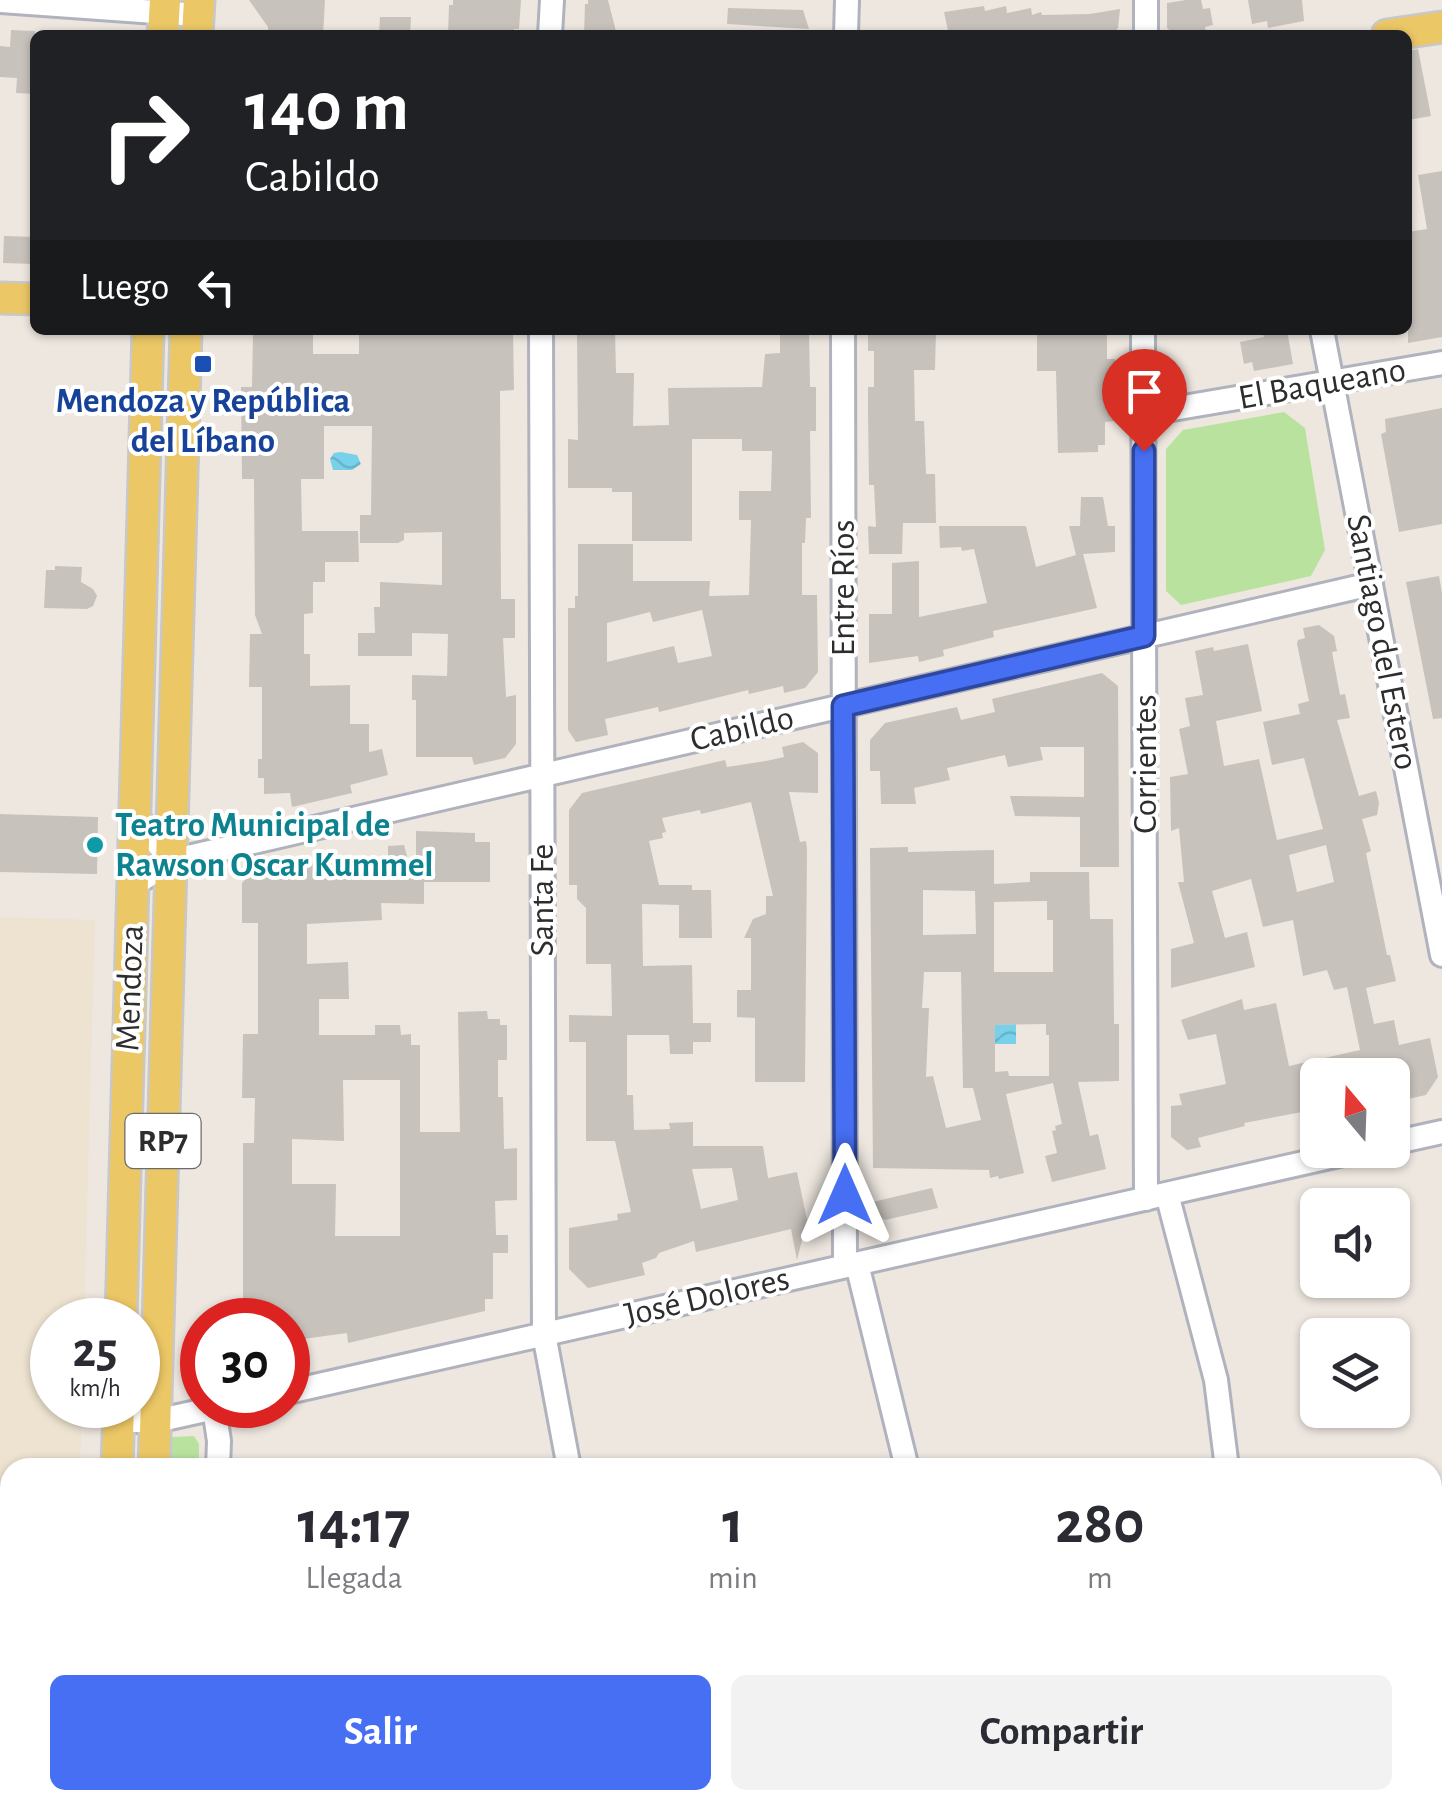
<!DOCTYPE html>
<html lang="es">
<head>
<meta charset="utf-8">
<style>
	body { margin:0; font-family:"Alegreya Sans",sans-serif; background:#f2f2f3; color:#2b2b33; height:100vh; display:flex; flex-direction:column; font-size:38px; white-space:nowrap }
	* { box-sizing:border-box; margin:0 }
	p { font-size:32px; color:#7c7c81 }
	.icon { flex:none; width:55px; height:55px; fill:none; stroke:currentColor; stroke-width:2; stroke-linecap:round; stroke-linejoin:round }
	.map { position:relative; flex:1; overflow:hidden }
	.details { position:absolute; left:0px; top:1458px; width:1442px; height:352px; display:flex; flex-direction:column; background:#fff; border-radius:30px 30px 0 0; box-shadow:0 2px 8px #0004 }
	.details>* { flex:none }
	.guide { position:absolute; left:30px; top:30px; width:1382px; height:305px; border-radius:15px; box-shadow:0 2px 8px #0004; background:#202124; color:#fff; overflow:hidden }
	.needle { width:65px; rotate:341deg }
	.controls { position:absolute; left:1300px; top:1058px; display:grid; gap:20px }
	.controls a { display:grid; place-items:center; width:110px; height:110px; border-radius:15px; background:#fff; box-shadow:0 2px 8px #0004; font-size:50px }
	.speed { position:absolute; left:30px; top:1298px; display:flex; gap:20px; font-size:50px; font-weight:700; text-align:center }
	.speed>* { display:grid; place-content:center; width:130px; height:130px; border-radius:50%; background:#fff; box-shadow:0 2px 8px #0004; line-height:1 }
	.speed small { font-size:25px; font-weight:400 }
	.speed .limit { border:15px solid #d22; background:#fff; color:#111 }
	.pin { position:absolute; display:grid; place-items:center; width:85px; height:85px; color:#fff; margin:-102px -42px; border-radius:50% 50% 50% 0; rotate:-45deg; box-shadow:0 0 10px #0007 }
	.pin .icon { rotate:45deg }
	.me { position:absolute; width:110px; margin:-55px; rotate:0deg; stroke-linejoin:round; filter:drop-shadow(0 0 8px #0008) }
	.turn { display:flex; align-items:center; gap:35px; height:210px; padding:0 50px; font-size:45px }
	.turn .icon { width:130px; height:130px; stroke-width:2.5 }
	.turn b { display:block; font-size:70px; line-height:85px }
	.then { display:flex; align-items:center; height:95px; padding:0 50px; background:#0003; gap:20px; font-size:38px }
	.eta { display:flex; justify-content:space-evenly; align-items:center; height:170px; text-align:center }
	.eta b { font-size:60px; font-weight:700; line-height:70px }
	.primary-button { display:flex; gap:20px; margin-top:auto; padding:20px 50px }
	.primary-button a { flex:1; height:115px; border-radius:15px; background:#476ff4; color:#fff; font-size:40px; font-weight:700; line-height:115px; text-align:center }
	.primary-button a+a { background:#f2f2f3; color:#2b2b33 }
	.map>svg:first-child { display:block }
	.education { fill:#eee3d0 }
	.grass { fill:url(#grass-tufts) }
	.park { fill:#b9e29f }
	.water { fill:url(#water-waves) }
	.building { fill:#c7c2bb; fill-rule:evenodd }
	.lines { fill:none; stroke-linecap:round; stroke-linejoin:round }
	.minor-casing { stroke:#b0b3bd; stroke-width:28 }
	.major-casing { stroke:#c8c8c8; stroke-width:35 }
	.minor { stroke:#fff; stroke-width:22 }
	.major { stroke:#ecc766; stroke-width:30 }
	.route-casing { stroke:#2e489f; stroke-width:25 }
	.route { stroke:#476ff4; stroke-width:18 }
	.transit-dot { fill:#1a4fb4; stroke:#fff; stroke-width:4 }
	.culture-dot { fill:#0f9aa8; stroke:#fff; stroke-width:4 }
	.labels { text-anchor:middle; dominant-baseline:central; stroke-width:8; stroke-linejoin:round; paint-order:stroke }
	.shield { fill:#fff; stroke:#6c6c6c; stroke-width:2.5 }
	.shield-label { font-size:32px; font-weight:bold; fill:#2d2d2d }
	.street-label { font-size:35px; fill:#2d2d2d; stroke:#fff }
	.transit-label { font-size:35px; font-weight:bold; fill:#164399; stroke:#fff }
	.culture-label { font-size:35px; font-weight:bold; fill:#0d838f; stroke:#fff; text-anchor:start }
</style>
</head>
<body>
<div class="map">
<svg width="1442" height="1808" viewBox="0 0 1442 1808">
	<defs>
		<pattern id="grass-tufts" width="24" height="20" patternUnits="userSpaceOnUse" patternTransform="scale(2.5)"><rect width="24" height="20" fill="#b9e29f"/><path d="M3 7l-1-3M5 7V3M7 7l1-3M15 17l-1-3M17 17v-4M19 17l1-3" fill="none" stroke="#9fc289"/></pattern>
		<pattern id="water-waves" width="16" height="10" patternUnits="userSpaceOnUse" patternTransform="scale(2.5)"><rect width="16" height="10" fill="#78d1eb"/><path d="M0 5q4-4 8 0t8 0" fill="none" stroke="#68b4ca"/></pattern>
	</defs>
	<rect width="100%" height="100%" fill="#eee7e0"/>
	<path class="education" d="M0,917L95,920L84,1320H52V1405H82L80,1467L10,1468V1800H71V1808H0Z
		M1250,1800H1365L1396,1808H1216Z"/>
	<path class="grass" d="M194,1436L199,1444V1467L166,1468L167,1445L173,1437Z"/>
	<path class="park" d="M1284,412L1305,428L1325,550L1311,576L1181,605L1166,591V449L1183,430Z"/>
	<path class="water" d="M341,452L357,455L361,464L352,470H333L330,459L334,453Z
		M1016,1024V1044H995V1025Z"/>
	<path class="building" d="M249,0H325L323,35H268V27Z
		M453,0H521L519,29H514V35H448L449,5H453Z
		M588,0H608L617,35H584L585,4H588Z
		M1186,0H1201L1203,9L1210,8L1213,25L1205,27L1207,35H1175L1167,28V3Z
		M1248,0H1302L1304,21L1268,28L1267,21L1252,24Z
		M984,6L985,11L1006,6L1007,13L1031,8L1032,15L1041,12L1042,15L1090,14L1120,9L1118,28L1113,35H949L944,12Z
		M728,8L803,10L809,29L727,24Z
		M380,17H411L410,35H379Z
		M11,30L35,31V94L16,93L17,78L0,77V46L10,47Z
		M1418,49L1431,116L1408,120V51Z
		M1442,171V337L1408,343V300L1412,299L1408,274V232L1427,229L1418,175Z
		M4,236L35,237V264L3,263Z
		M287,330L313,333V354H359V330H513L514,390L500,391L501,599H515V638H503L506,697L516,695V744L505,758L474,765L472,757H416V700H412V675L447,676L448,634L412,633V656H358V633H375L374,607H380V582L442,585V532L404,533V540L398,543H360V515H371L372,426H324V479H301L302,531H358L359,562H325V582H313V613L304,614V654H310V686L350,685V724H369V752L382,749L388,775L350,785L352,793L292,807L290,793L264,794V778H258V759H262V687H249L250,634H262L255,615L254,479H242L241,387H252L253,331Z
		M577,330H615L616,373H634L633,426L669,425L668,388L762,387L765,354L780,353V330H809L810,387H816V431H810L811,518H806L805,543H802V595H817L818,672L805,688L784,693L783,686L749,694L748,690L659,712L658,707L605,719L608,735L576,742L568,730V608H575V596H578V544H633V581H710L709,596L749,595L751,520H739V491H771L772,451H742V439H692V541H632V492H612V488H568V439L578,440ZM702,610L712,656L678,663L674,646L607,662V623L650,612L653,622Z
		M868,330H936L935,370H914L915,421H924L926,474H935L936,523H903L902,554H869L868,526L876,527L874,485H869L868,410V387H874V351H868Z
		M1037,330H1107V359H1115V421L1105,422V445H1098V452L1058,453L1056,371H1037Z
		M1262,330H1287L1293,364L1254,371L1252,362L1244,364L1240,342L1264,337Z
		M1442,408V524L1399,532L1381,434L1386,432L1385,419Z
		M1081,497H1103L1108,526H1115V552L1083,554L1097,608L993,631L994,637L943,650L944,656L919,662L918,656L869,663V614H892V563L919,561V617L987,603L974,549L962,551L961,547L940,548L939,526H1026L1036,567L1076,555L1069,526H1080Z
		M55,566L82,567L81,582L93,589L97,596L93,606L87,609L44,608L46,570H55Z
		M1439,576L1442,593V718L1433,719L1406,582Z
		M1319,625L1334,636L1337,651L1332,652L1340,695L1345,694L1350,718L1337,720L1359,796L1376,791L1379,803L1377,815L1362,819L1371,851L1366,853L1387,955H1390L1396,981L1366,988L1374,1024L1394,1020L1399,1045L1430,1038L1438,1077L1426,1095L1408,1099L1404,1084L1392,1087V1075H1318V1109L1244,1123L1245,1126L1198,1138L1201,1147L1187,1150L1171,1137V1106L1182,1105L1179,1094L1226,1084L1216,1034L1188,1040L1181,1020L1242,999L1244,1010L1276,1003L1289,1066L1360,1050L1347,987L1334,990L1327,970L1303,976L1293,920L1263,927L1251,879L1212,891L1225,938L1247,932L1255,967L1171,988V949L1194,943L1178,882H1184L1179,828L1171,831L1170,777L1188,774L1179,729L1190,726L1185,698L1203,695L1195,651L1213,647L1214,651L1248,644L1262,711L1216,721L1224,766L1259,759L1277,840L1323,829L1304,758L1272,765L1263,722L1300,714L1298,704L1309,701L1297,644L1298,640L1305,638L1303,628ZM1326,845L1334,882L1297,892L1289,855Z
		M1102,673L1118,686L1119,867H1080V817L1015,816L1010,796L1084,797V747H1040L1043,760L1008,767L1005,755L947,768L950,780L914,788L916,804H881L880,771H870V740L885,723L957,707L961,720L995,712L992,699Z
		M803,742L818,753V793L789,792L800,842L806,841L807,850L805,1082H755V1018L737,1017V990H751V938H744L753,919L766,914V896H773L751,802L701,814L700,810L662,818L666,832L662,833L663,838L649,841L659,885H692V890H711L712,938H679V905L642,904L643,966L692,965L693,1023H711V1042H693V1054H670L669,1035H627V1095H633L634,1130L670,1129L669,1123L693,1122V1146H763L768,1178L797,1172L807,1220L797,1260L791,1229L696,1252L694,1241L659,1253L656,1258L642,1263L645,1275L588,1288L569,1269V1228L618,1220L617,1214L631,1212L615,1141H586V1042H569V1015L612,1016L611,964H586V908L577,899V885H569V810L582,793L725,760L727,767L766,761L784,757L782,747ZM732,1168L738,1200L701,1209L692,1169Z
		M0,814L98,817L97,874L0,872Z
		M416,831L475,833V842H490V882H424V904L381,903L382,920L307,924V964L348,962L349,999H319V1035H375V1025H400L401,1035L411,1034V1045H420V1132H460L458,1012L487,1011L488,1019H500V1025H507V1060H498V1097H503L504,1149L517,1148V1200L495,1201L496,1235H508V1253H493V1299H485V1311L348,1343L347,1333L288,1341V1320H243V1143H254L255,1098H242L243,1034H258V923H242V883L255,868L297,859V864L388,860V846L404,845L410,867L416,866ZM343,1080H400V1236H335L336,1184H292V1139L344,1141Z
		M908,847V852L994,850V884L1030,882V872H1089L1090,919H1113L1114,1024H1119V1081L1078,1082L1090,1136L1098,1134L1106,1169L1052,1182L1045,1156L1057,1153L1052,1131L1056,1130L1055,1126L1062,1124L1053,1083L1006,1094L1024,1173L999,1179L998,1176L990,1178L989,1170L873,1168L870,848ZM923,890L975,891L976,934L923,935ZM1047,901V920H1053V972H994V902ZM924,972H961L963,1088H973L981,1120L946,1128L933,1076L926,1077L929,1008H922ZM1046,1024V1035H1049V1076H1009L1008,1071L995,1072V1025Z
		M932,1188L938,1208L885,1220L864,1204Z"/>
	<g class="lines">
		<g class="minor-casing">
			<path id="minor" d="M0,1L198,15
				M550,35L552,0
				M846,35L847,0
				M1146,35V0
				M541,330L544,1334L569,1468
				M843,330L845,1266
				M1143,330L1146,1199
				M1322,330L1442,955
				M1143,414L1442,363
				M134,813L171,861
				M132,886L171,861L1371,584
				M1392,1143L1442,1132
				M1167,1194L1216,1380L1227,1468
				M857,1264L907,1468
				M288,1392L1361,1150
				M214,1408L219,1441L218,1468
				M118,1421H156L228,1405
				M1432,1778L1442,1781
				M203,1808L204,1800
				M548,1808L550,1800
				M920,1808L921,1800
				M1039,1808L1070,1800"/>
		</g>
		<g class="major-casing">
			<path id="major" d="M163,35L165,0
				M197,35L199,0
				M1387,35L1442,27
				M0,298L35,299
				M121,1320L148,330
				M117,1468L119,1405
				M154,1468L186,330
				M108,1808V1800
				M145,1808L146,1800"/>
		</g>
		<use href="#minor" class="minor"/>
		<use href="#major" class="major"/>
	</g>
	<g class="lines">
		<g class="route-casing">
			<path id="route" d="M845,1195L843,706L1144,636V451"/>
		</g>
		<use href="#route" class="route"/>
	</g>
	<rect class="transit-dot" x="193" y="354" width="20" height="20" rx="5"/>
	<circle class="culture-dot" cx="95" cy="845" r="10"/>
	<g class="labels">
		<rect class="shield" x="125.5" y="1114" width="75" height="54" rx="8"/>
		<g class="shield-label">
			<text x="163" y="1141">RP7</text>
		</g>
		<g class="street-label">
			<text transform="translate(1322 384) rotate(-10)">El Baqueano</text>
			<text transform="translate(843 588) rotate(-90)">Entre Ríos</text>
			<text transform="translate(1382 642) rotate(79)">Santiago del Estero</text>
			<text transform="translate(742 729) rotate(-13)">Cabildo</text>
			<text transform="translate(1145 764) rotate(-90)">Corrientes</text>
			<text transform="translate(542 900) rotate(-90)">Santa Fe</text>
			<text transform="translate(130 988) rotate(-88)">Mendoza</text>
			<text transform="translate(707 1297) rotate(-13)">José Dolores</text>
		</g>
		<g class="transit-label">
			<text x="203" y="401">Mendoza y República<tspan x="203" dy="40">del Líbano</tspan></text>
		</g>
		<g class="culture-label">
			<text x="115" y="825">Teatro Municipal de<tspan x="115" dy="40">Rawson Oscar Kummel</tspan></text>
		</g>
	</g>
</svg>
<div class="controls">
<a><svg class="needle" viewBox="-14 -14 28 28"><path d="M0-13l5 13h-10z" fill="#e53935"/><path d="M0 13l5-13h-10z" fill="#7c7c81"/></svg></a>
<a><svg class="icon" aria-label="sound" viewBox="0 0 24 24"><path d="M4 9h4l5-4v14l-5-4H4zM17 9q2 3 0 6"/></svg></a>
<a><svg class="icon" aria-label="layers" viewBox="0 0 24 24"><path d="M12 4l9 5-9 5-9-5zM3 14l9 5 9-5"/></svg></a>
</div>
<div class="speed"><div>25<small>km/h</small></div><div class="limit">30</div></div>
<div class="pin" style="left:1144px;top:451px;background:#d93025"><svg class="icon" aria-label="arrive" viewBox="0 0 24 24"><path d="M6 21V4h12l-3 4 3 4H6"/></svg></div>
<svg class="me" style="left:845px;top:1195px" viewBox="-20 -20 40 40"><path d="M0-17L14 15 0 8-14 15z" fill="#476ff4" stroke="#fff" stroke-width="4"/></svg>
<div class="guide">
<div class="turn"><svg class="icon" aria-label="right" viewBox="0 0 24 24"><path d="M7 20v-9h11M14 6l5 5-5 5"/></svg><div><b>140 m</b>Cabildo</div></div>
<div class="then">Luego<svg class="icon" aria-label="left" viewBox="0 0 24 24"><path d="M17 20v-9H6M10 6l-5 5 5 5"/></svg></div>
</div>
<section class="details">
<div class="eta">
<div><b>14:17</b><p>Llegada</p></div>
<div><b>1</b><p>min</p></div>
<div><b>280</b><p>m</p></div>
</div>
<div class="primary-button"><a>Salir</a><a>Compartir</a></div>
</section>
</div>
</body>
</html>
